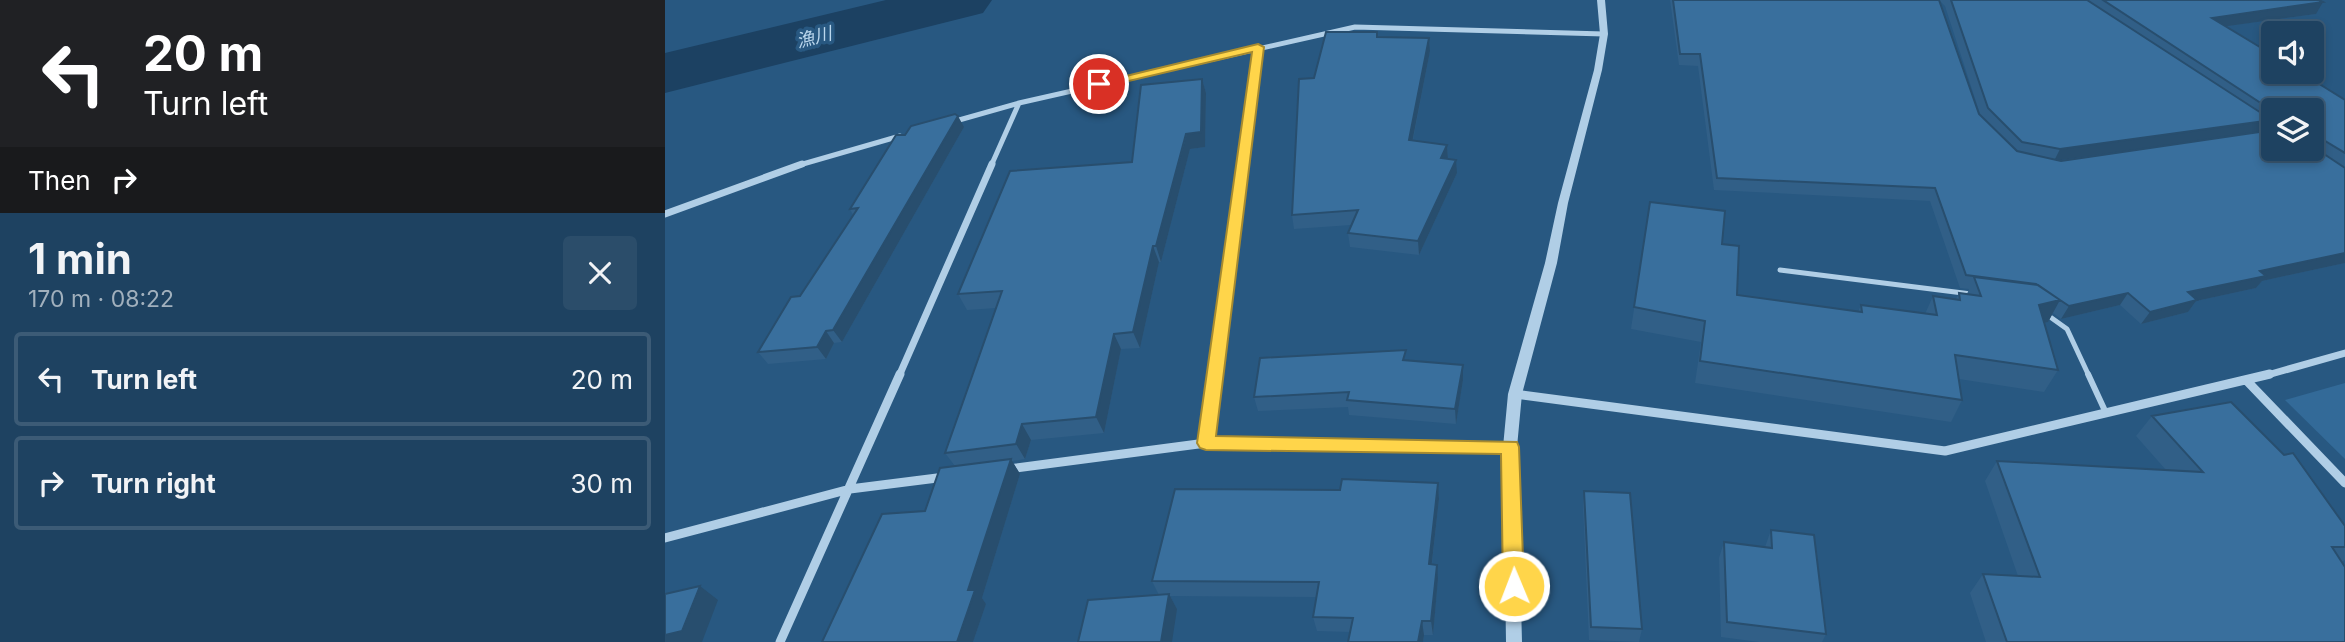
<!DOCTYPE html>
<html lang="en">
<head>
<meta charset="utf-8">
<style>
	body { margin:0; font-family:Inter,"Noto Sans JP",sans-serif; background:#2b4d6a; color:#f1f3f6; height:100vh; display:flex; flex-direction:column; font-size:26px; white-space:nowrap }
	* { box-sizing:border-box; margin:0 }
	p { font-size:23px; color:#a1b0bd }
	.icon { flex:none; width:38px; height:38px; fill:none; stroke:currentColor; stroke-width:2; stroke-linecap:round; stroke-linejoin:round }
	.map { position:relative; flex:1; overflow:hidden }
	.side { display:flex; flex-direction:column; background:#1e4261; width:665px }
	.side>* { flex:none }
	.banner { background:#202124; color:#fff; overflow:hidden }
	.fabs { position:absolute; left:1596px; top:21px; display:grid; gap:14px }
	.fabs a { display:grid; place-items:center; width:63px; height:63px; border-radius:7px; background:#1e4261; box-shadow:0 4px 10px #0003,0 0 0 2px #3c5b76; font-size:35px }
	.pin { position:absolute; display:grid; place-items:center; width:60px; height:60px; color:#fff; margin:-30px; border:4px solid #fff; border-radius:50%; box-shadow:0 2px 7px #0007 }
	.me { position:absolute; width:77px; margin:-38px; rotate:359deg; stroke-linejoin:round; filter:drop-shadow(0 0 5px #0008) }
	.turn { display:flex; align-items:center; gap:24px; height:147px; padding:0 28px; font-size:32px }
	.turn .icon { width:91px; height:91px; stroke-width:2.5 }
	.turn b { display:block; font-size:49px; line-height:60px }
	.then { display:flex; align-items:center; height:66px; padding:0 28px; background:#0003; gap:14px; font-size:26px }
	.round { display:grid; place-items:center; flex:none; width:74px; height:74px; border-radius:7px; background:#2b4d6a }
	.overview { display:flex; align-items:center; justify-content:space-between; height:119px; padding:0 28px }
	h1 { font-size:42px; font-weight:700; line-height:52px }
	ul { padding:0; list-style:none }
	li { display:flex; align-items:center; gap:21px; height:94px; margin:0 14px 10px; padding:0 14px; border:4px solid #3c5b76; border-radius:7px }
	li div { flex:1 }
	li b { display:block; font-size:26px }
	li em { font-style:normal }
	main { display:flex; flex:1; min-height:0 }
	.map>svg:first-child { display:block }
	.green { fill:#336a98 }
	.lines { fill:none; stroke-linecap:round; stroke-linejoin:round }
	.river { fill:#1c4162; fill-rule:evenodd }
	.service-far1 { stroke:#b0cee6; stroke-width:5 }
	.service { stroke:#b0cee6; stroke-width:6 }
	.minor-far2 { stroke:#b0cee6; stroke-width:5 }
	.minor-far1 { stroke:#b0cee6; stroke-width:7 }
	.minor { stroke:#b0cee6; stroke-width:9 }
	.tertiary { fill:#b0cee6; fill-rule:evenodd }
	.wall { fill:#315f87; fill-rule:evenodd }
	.shaded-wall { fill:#284e6e }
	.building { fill:#396f9d; stroke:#284e6e; stroke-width:2 }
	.route { fill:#ffd54a; stroke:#a68a30; stroke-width:2 }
	.labels { text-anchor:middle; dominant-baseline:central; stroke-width:7; stroke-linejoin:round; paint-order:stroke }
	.far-water-label { font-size:18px; font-style:italic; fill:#bbd7ed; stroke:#285881 }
</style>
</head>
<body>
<main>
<section class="side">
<div class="banner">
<div class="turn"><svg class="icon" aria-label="left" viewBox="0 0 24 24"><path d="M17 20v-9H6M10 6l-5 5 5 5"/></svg><div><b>20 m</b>Turn left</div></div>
<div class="then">Then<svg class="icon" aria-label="right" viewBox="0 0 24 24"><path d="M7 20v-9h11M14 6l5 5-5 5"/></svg></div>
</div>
<div class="overview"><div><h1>1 min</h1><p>170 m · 08:22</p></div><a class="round"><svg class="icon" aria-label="close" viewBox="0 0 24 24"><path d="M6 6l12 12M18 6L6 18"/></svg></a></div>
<ul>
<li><svg class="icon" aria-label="left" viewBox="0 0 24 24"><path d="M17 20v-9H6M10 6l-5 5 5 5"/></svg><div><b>Turn left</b></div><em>20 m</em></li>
<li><svg class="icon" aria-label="right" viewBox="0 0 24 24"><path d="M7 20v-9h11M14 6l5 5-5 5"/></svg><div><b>Turn right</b></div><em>30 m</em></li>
</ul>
</section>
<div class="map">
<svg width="1680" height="642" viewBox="0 0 1680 642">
	<rect width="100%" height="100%" fill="#285881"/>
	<path class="green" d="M1680,383V459L1620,400Z"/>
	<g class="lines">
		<path class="river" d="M221,0H327L318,13L0,93V53Z"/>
		<path class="service-far1" d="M1115,270L1306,294
			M1381,314L1402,329L1424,376"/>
		<path class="service" d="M1423,374L1441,413"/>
		<path class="minor-far2" d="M287,122L354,103
			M1594,123L1608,132
			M131,166L235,136
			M326,166L354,103L690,27L939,34
			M577,166L593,47"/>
		<path class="minor-far1" d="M0,214L137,164
			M234,376L327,164
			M550,376L578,164
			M1599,376L1680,353"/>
		<path class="minor" d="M1582,381L1680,483
			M850,394L1280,451L1605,374
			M541,443L550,374
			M344,469L541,443L845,447
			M0,538L185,489L280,477
			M115,642L235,374"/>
		<path class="tertiary" d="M932,0H940L943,34L937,70L903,203L892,263L857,394L852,447L857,642H841L838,447L843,394L880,263L893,203L929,70L935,34Z"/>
	</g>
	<path class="wall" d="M1005,0H1654L1651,14L1561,26L1680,100V263L1597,281L1591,288L1531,301L1523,312L1476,324L1455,305L1396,319L1388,313L1383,322L1379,323L1393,370L1379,392L1294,379L1297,400L1286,422L1030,383L1036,342L966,329L985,202L1057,244L1072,295L1193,312L1196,305L1260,314L1268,296L1291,299L1294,293L1302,294L1304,289L1295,288L1265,201L1049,190L1033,66L1014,65ZM1274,0L1280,6L1316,117L1314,114ZM1608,110H1647V149L1599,132L1603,125L1608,128ZM1475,149L1396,161L1393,160Z
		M713,37L764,38L765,51L748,140L782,145L783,158L792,173L754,255L685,247L683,233L686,225L629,229L627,215L649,78Z
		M537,79L541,93L540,147L525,149L496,262H494L475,348L456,349L439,433L366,440L360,459L347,461L355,474L317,598L321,604L308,642H157L260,511L290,466L280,453L331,308L302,310L293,294L467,162Z
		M299,127L177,342L169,343L161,359L103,364L93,352L135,296L188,215L185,209Z
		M742,360L798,365V380L791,424L684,415L683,407L593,411L589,397Z
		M1487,416L1680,526V560L1677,562L1680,642H1321L1305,593L1318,574L1353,576L1320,481L1332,461L1501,470L1471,436Z
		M773,483L774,499L767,564L773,579L768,635H759L758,642H683L685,632L652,631L648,617L651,597L505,596L512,609L494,595L487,581L675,490Z
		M919,491L977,629L974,642L924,640L918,505Z
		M1106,530L1161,634L1157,642H1094L1056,637L1054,558L1059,542L1100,547Z"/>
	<path class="shaded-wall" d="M1658,2L1651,14L1541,29L1547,18Z
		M764,38L765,51L745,153L744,140Z
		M537,79L541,93L540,147L525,149L496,262L491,246Z
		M293,116L299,127L177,342L168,330Z
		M1607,120L1599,132L1389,161L1395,149Z
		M782,145L783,159L776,158Z
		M791,160L792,173L754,255L753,241Z
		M488,246L494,262L475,348L468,332Z
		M1680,253V263L1597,281L1591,288L1531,301L1523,312L1476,324L1485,312L1523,292L1595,271Z
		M1463,293L1455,305L1396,319L1404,306Z
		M1395,300L1383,322L1362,327L1374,305Z
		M161,331L169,343L161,359L152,347Z
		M449,334L456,349L439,433L431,417Z
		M798,365V380L791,424L790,409Z
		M357,424L366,440L360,459L351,444Z
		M346,459L355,474L317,598L321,604L308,642H292L303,590Z
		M773,483L774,499L765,579L764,564Z
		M772,565L773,579L768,635L766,621Z
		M35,586L53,600L37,642H0V635Z
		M504,594L512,609L507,642H496Z
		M757,621L759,635L758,642H753Z"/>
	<path class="building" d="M1008,0H1274L1314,114L1352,151L1396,161L1608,130V149H1647V146L1680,168V253L1595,271L1601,276L1523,292L1532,300L1485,312L1463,293L1404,306L1371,284L1301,275L1270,188L1052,178L1035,54H1015Z
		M1286,0H1422L1607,120L1395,149L1357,142L1323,108Z
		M1438,0H1654L1658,2L1547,18L1608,55V72H1635L1680,100V153L1647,133V110L1608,111Z
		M661,32H712V37L764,38L744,140L782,145L776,158L791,160L753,241L683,233L693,210L627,215L634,79L649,78Z
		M537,79L536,132L521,134L491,246H488L468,332L449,334L431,417L357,424L351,444L280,453L337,291L293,294L345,171L467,162L476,85Z
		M290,114L293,116L168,330L161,331L152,347L93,352L126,297L135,296L193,208L185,209L231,135H240L246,126Z
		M985,202L1060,211L1057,244L1074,246L1072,295L1197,312L1196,305L1272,315L1268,296L1295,300L1294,293L1316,296L1309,277L1373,285L1395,300L1374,305L1393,370L1290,355L1297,400L1035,361L1040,321L969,307Z
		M741,350L738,360L798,365L790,409L682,400L684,392L589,397L595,358Z
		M1566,402L1619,455L1628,453L1680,526V547H1667L1680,567V642H1342L1318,574L1375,577L1332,461L1538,472L1487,416Z
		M346,459L303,590H310L292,642H157L217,514L260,511L275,468Z
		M677,479L773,483L764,564L772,565L766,621H757L753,642H683L688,618L648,617L654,582L487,581L510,489L675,490Z
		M919,491L965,493L977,629L926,627Z
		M1106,530L1149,535L1161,634L1062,622L1059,542L1107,548Z
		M35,586L17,631L0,635V594Z
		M504,594L496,642H413L423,600Z"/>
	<path class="route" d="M593,44L599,47L551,436L852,442L854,447L859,586L856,593L849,596L841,593L838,586L836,454L541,450L535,448L532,443L587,52L434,88L428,84Z"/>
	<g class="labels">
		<g class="far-water-label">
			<text transform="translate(149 37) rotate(-14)">漁川</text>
		</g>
	</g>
</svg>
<div class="fabs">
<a><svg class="icon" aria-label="sound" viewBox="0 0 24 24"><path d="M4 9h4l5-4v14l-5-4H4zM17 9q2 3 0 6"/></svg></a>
<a><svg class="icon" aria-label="layers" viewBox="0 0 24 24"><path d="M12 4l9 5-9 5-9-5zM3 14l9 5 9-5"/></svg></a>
</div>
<div class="pin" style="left:434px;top:84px;background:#d93025"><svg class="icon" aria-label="arrive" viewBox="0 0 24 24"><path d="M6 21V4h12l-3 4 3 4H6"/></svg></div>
<svg class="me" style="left:849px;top:586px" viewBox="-20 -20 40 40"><circle r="17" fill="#ffd54a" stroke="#fff" stroke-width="3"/><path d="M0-11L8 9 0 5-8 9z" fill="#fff"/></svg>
</div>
</main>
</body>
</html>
